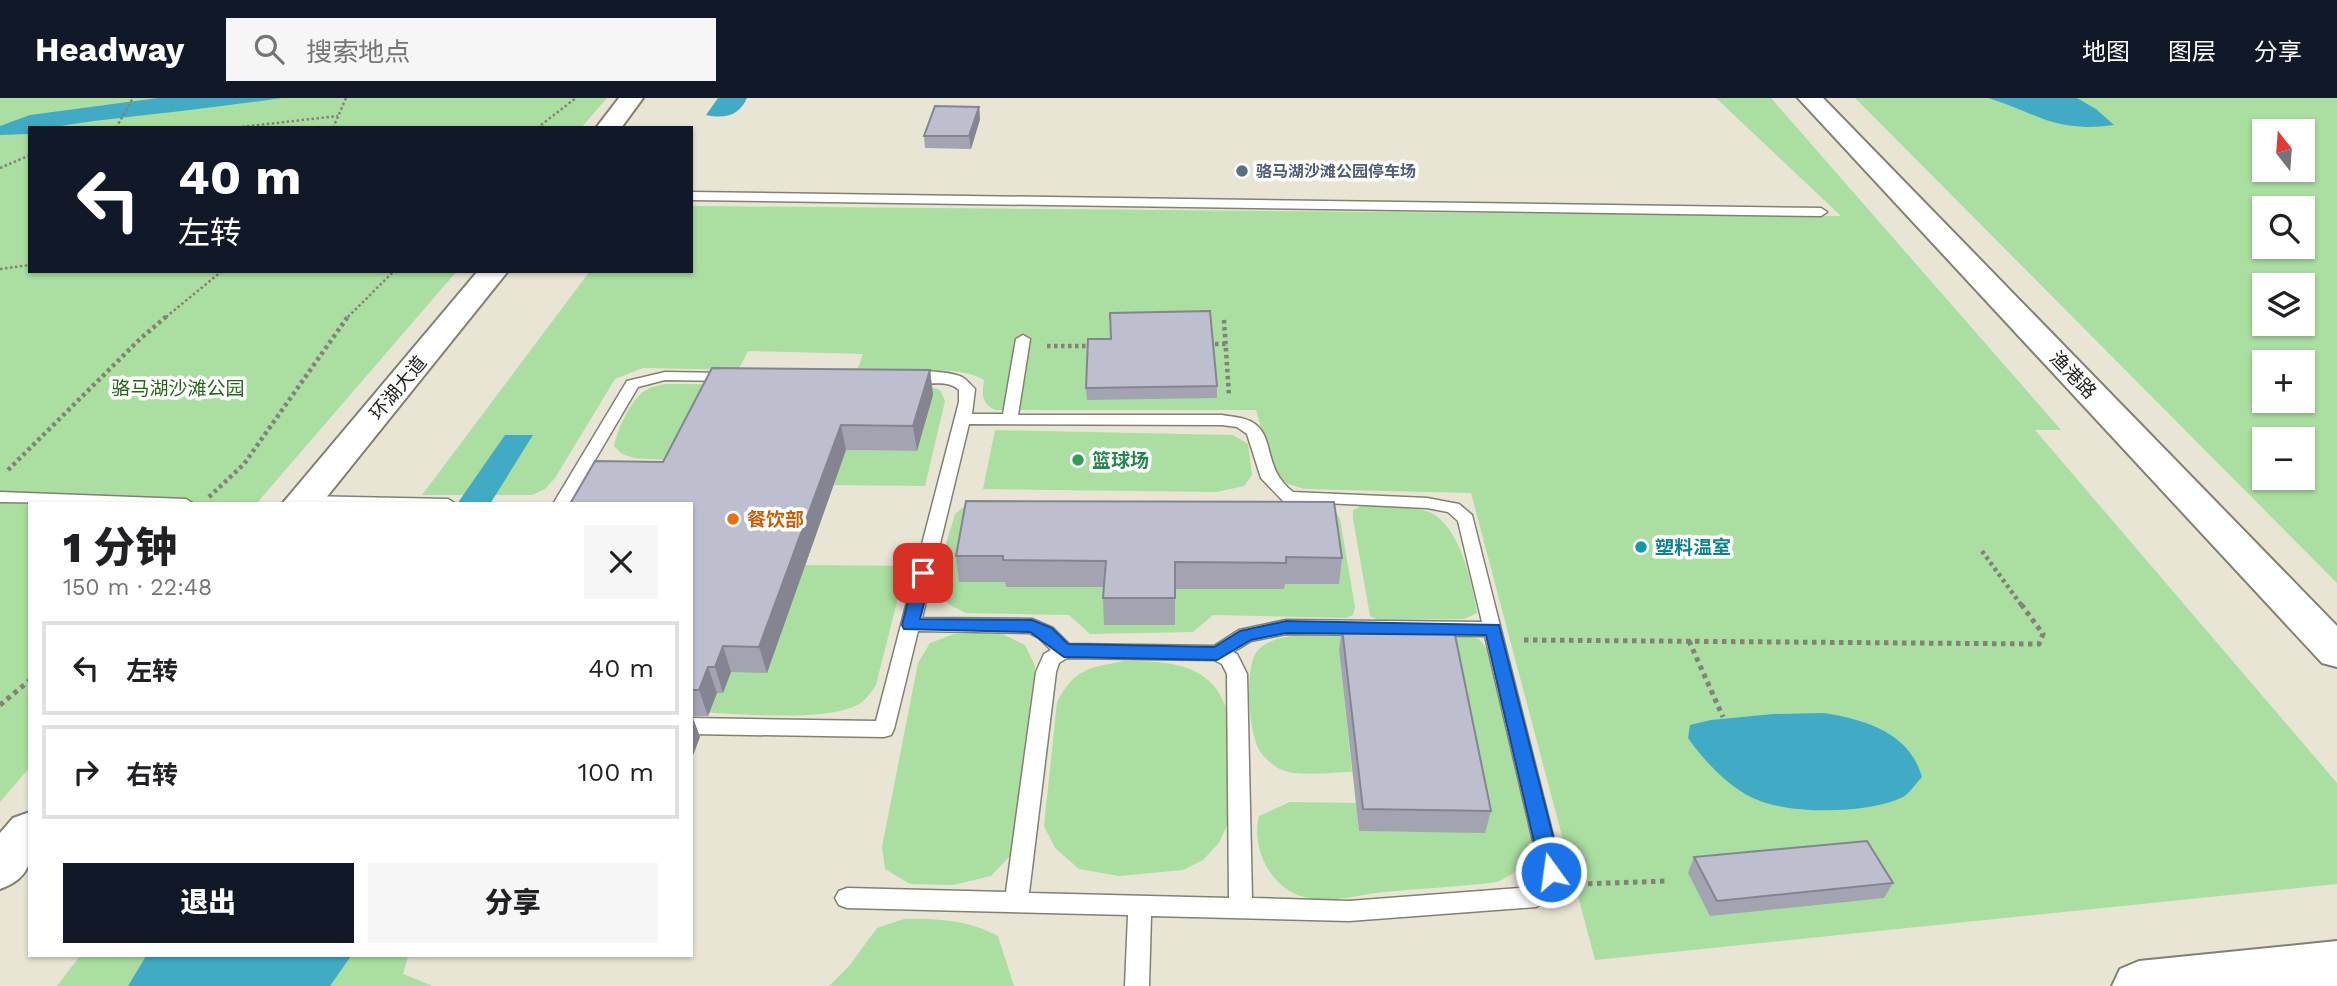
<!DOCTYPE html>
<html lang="zh">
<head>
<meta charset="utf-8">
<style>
	body { margin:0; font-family:"Work Sans","Noto Sans SC",sans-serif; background:#f6f6f6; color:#202124; height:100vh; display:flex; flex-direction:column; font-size:26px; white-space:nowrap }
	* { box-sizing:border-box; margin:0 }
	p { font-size:23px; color:#757577 }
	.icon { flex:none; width:38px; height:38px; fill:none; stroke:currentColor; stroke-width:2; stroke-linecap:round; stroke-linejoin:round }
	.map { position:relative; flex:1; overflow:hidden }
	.side { position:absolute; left:28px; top:404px; width:665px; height:455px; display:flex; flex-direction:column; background:#fff; border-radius:0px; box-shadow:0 2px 5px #0004 }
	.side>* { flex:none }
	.top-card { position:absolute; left:28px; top:28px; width:665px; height:147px; border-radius:0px; box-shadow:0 2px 5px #0004; background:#111827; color:#fff; overflow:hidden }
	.needle { width:46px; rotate:343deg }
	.tools { position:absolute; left:2252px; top:21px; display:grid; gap:14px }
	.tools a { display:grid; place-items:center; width:63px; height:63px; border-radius:0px; background:#fff; box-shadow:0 2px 5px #0004; font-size:35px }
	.pin { position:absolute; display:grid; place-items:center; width:60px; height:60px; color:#fff; margin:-30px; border-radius:14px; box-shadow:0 4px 10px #0006 }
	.me { position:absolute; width:77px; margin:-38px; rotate:346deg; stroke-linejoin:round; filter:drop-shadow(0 0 5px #0008) }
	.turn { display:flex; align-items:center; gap:24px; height:147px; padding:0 35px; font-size:32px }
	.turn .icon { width:91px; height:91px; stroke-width:2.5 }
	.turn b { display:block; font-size:49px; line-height:60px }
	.round { display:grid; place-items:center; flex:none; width:74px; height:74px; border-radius:0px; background:#f6f6f6 }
	.headline { display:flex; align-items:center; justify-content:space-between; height:119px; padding:0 35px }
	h1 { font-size:42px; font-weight:800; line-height:52px }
	.cta { display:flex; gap:14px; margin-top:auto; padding:14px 35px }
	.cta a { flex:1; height:80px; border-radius:0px; background:#111827; color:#fff; font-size:28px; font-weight:800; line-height:80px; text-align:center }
	.cta a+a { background:#f6f6f6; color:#202124 }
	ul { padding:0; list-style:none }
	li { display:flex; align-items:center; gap:21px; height:94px; margin:0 14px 10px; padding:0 21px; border:4px solid #e0e0e0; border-radius:0px }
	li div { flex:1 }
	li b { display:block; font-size:26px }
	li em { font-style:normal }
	header { display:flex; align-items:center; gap:42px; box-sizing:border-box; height:98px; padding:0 35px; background:#111827; color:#fff }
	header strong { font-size:33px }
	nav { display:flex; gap:38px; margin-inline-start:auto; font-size:24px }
	.search { width:490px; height:63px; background:#f6f6f6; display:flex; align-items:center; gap:18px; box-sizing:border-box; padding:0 24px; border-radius:0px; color:#757577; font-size:26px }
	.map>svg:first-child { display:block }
	.green { fill:#abdea1; fill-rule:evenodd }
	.water { fill:#41abc5 }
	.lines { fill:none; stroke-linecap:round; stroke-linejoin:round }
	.service-casing { stroke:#838070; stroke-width:3 }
	.tertiary-casing { stroke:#838070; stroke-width:4 }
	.secondary-casing { stroke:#838070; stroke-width:4 }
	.path-far2 { stroke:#838276; stroke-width:2.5; stroke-dasharray:2.5 2.5; stroke-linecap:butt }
	.path-far1 { stroke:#838276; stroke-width:4.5; stroke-dasharray:3.5 3.5; stroke-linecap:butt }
	.path { stroke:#838276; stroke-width:5; stroke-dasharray:4.5 4.5; stroke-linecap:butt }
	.service { fill:#fff; fill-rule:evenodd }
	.tertiary { fill:#fff; fill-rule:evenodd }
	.secondary { fill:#fff; fill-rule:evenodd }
	.wall { fill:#a3a3b1 }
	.shaded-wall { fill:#848590 }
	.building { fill:#bdbece; stroke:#848590; stroke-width:2 }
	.route { fill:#1a73e8; stroke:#114b97; stroke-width:2 }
	.service-dot { fill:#5c6f8a; stroke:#fff; stroke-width:2.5 }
	.leisure-dot { fill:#2e9e5b; stroke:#fff; stroke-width:2.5 }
	.food-dot { fill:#e8710a; stroke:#fff; stroke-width:2.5 }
	.culture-dot { fill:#0f9aa8; stroke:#fff; stroke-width:2.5 }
	.labels { text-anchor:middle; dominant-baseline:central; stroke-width:7; stroke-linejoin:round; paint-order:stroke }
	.far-service-label { font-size:16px; font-weight:bold; fill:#4e5e75; stroke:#fff; text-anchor:start }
	.street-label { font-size:19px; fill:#26251f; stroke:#fff }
	.park-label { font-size:19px; fill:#236716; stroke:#fff }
	.leisure-label { font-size:19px; font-weight:bold; fill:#27864d; stroke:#fff; text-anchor:start }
	.food-label { font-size:19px; font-weight:bold; fill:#c56008; stroke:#fff; text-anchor:start }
	.culture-label { font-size:19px; font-weight:bold; fill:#0d838f; stroke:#fff; text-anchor:start }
</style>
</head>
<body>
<header>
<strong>Headway</strong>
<div class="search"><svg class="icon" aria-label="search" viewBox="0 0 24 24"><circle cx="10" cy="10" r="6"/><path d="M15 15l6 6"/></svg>搜索地点</div>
<nav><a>地图</a><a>图层</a><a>分享</a></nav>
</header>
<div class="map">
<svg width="2337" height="888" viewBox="0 0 2337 888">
	<rect width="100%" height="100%" fill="#e8e5d4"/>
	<path class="green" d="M0,0H607L581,30H30V173H457L256,406H30V669L0,704Z
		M1716,0H1771L2061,332H2035L2337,685V786L1595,862L1471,395L1304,391L1285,385L1275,377L1256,312H995C981,305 982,297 984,282C957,265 889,275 856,275L863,256L748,253L738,272L643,270L615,281L555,380L545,391L532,397H422L590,173H691V108L1841,118Z
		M1855,0H2337V485ZM2264,33H2303V72H2264ZM2264,110H2303V149H2264ZM2264,187H2303V226H2264ZM2264,264H2303V303H2264ZM2264,341H2303V380H2264Z
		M664,286L925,287L940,292L945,303L925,388L833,387L846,352L917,353L933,297L684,363L634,360L622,356L614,348C617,332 632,298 648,291C652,288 659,288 664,286Z
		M995,332L1233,337L1248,346L1252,377L1244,388L1217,394L983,391Z
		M974,408L1335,413L1340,421L1355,509L1353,517L1346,520L1213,517L1193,534L1090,536L1069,517L966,515C956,510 944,506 940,494C934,476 950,435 955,416L962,410Z
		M1361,408C1382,409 1406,407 1426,413C1459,423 1472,484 1477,515L1464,521L1378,522L1370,518L1353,421V412Z
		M805,467L906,468L876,587C870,596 864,605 853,609C815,624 735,615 691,614V595H723L731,574H767Z
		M998,534L1025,547L1035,568L1011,757L991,778L953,787L910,786L885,771L882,749L918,565L930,545L954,536Z
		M1316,535L1466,538L1479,541L1486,550L1533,744C1526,767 1519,774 1497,784C1460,789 1422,790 1384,794C1359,797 1329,806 1304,799C1270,790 1251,750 1259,718L1290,704L1356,705L1359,733L1485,734L1339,552L1352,674C1335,674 1297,679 1282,672C1273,668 1263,659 1258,650C1249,631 1243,566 1259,551C1272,538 1299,537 1316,535Z
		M1124,563C1165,563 1211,564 1226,610L1229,723L1219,745L1203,762L1183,772L1119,778L1079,771L1055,750L1044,728L1057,604C1075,570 1089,570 1124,563Z
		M904,821C940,821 965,821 998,838L1014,888H829L849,868L877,830Z
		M80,858H408L403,876L433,888H57Z"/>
	<path class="water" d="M158,0H282C219,9 157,16 94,23C72,26 52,30 30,30V36L0,37V28L30,17Z
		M718,0H747C739,18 725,21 706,17Z
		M1988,0H2077L2096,11L2114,27C2053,35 2040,16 1988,0Z
		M505,337H533L490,406H457Z
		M1824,615C1866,622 1909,634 1922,679C1916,685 1910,695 1903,699C1868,716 1796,716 1760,703C1732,693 1705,664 1688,640L1690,627L1711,622L1773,616Z
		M146,858H351L330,888H128Z"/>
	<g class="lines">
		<g class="service-casing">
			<path id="service" d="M691,94L1821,110L1827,114L1821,118L691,102Z
				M1023,237L1030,241L1018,317H1222C1232,319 1246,319 1255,326C1275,341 1263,371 1293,394L1427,400L1459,406L1472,417L1562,773L1557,797L1536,809L1349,823L1151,818L1149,888H1125L1128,817L847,810L839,807L835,800L839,793L847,790L1006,794L1036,574L1044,556L1051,552L1039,540L1029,535L918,533L894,631L891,637L884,639L691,636V620L876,623L959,304V292C943,277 916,294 901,280C911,270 948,273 962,279C967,282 971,287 975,291L972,316H1003L1016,241ZM969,326L1222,327L1237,329L1247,336L1261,380L1283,403L1427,410L1448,414L1458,423L1482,524L1286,522L1239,532L1214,548L1069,546L1053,530L1032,521L922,520ZM1286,536L1485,538L1540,773L1538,785L1532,789L1349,803L1252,800L1247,576L1237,556L1233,554L1251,543ZM1067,560L1214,562L1222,566L1227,576L1229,800L1029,795L1056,574L1059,565Z
				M665,274L729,275L736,279L729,283L665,282L638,289L569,406H553L627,283Z
				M0,394L186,401L194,406L0,404Z
				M304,398L448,401L456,406H298V399Z"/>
		</g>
		<g class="tertiary-casing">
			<path id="tertiary" d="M1798,0H1823L2337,528V569L2322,565Z
				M2337,843V888H2112L2120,871L2139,863Z"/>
		</g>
		<g class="secondary-casing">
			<path id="secondary" d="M619,0H643L621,30H596Z
				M478,173H508L321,406H282Z
				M30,714C30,750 40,777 0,791V735L13,720Z"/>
		</g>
		<path class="path-far2" d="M116,30L133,0
			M232,30L338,18
			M333,30L346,0
			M537,30L576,0
			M0,70L30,57
			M0,171L30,167
			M166,219L222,173
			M348,219L394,173"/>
		<path class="path-far1" d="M1224,222L1229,298
			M1208,246H1226
			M1047,248H1091
			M8,372L140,241L168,217
			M209,399L244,366L349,217
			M1982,453L2022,508"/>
		<path class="path" d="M1524,542L2039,546L2043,536L2021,506
			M1689,543L1723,619
			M0,607L30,582
			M1579,786L1668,783"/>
		<use href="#service" class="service"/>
		<use href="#tertiary" class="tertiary"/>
		<use href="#secondary" class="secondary"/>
	</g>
	<path class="wall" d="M979,9L980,21L971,51L925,50L924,38Z
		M930,272L933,297L917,353L846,352L767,575L731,574L723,595H717L708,618H692L700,639L691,662V406L663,364Z
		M1217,288V300L1087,302L1086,290Z
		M956,458L1342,460L1339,486H1285L1284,491H1175V527H1104L1103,500L1104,489H1006L1005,484H959Z
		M1342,530L1491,713L1485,735L1359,733L1339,552Z
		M1694,759L1893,785L1884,800L1710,818L1688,775Z"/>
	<path class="shaded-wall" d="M979,9L980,21L971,51L969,38Z
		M930,272L933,297L917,353L913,328Z
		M841,327L846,352L767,575L759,549Z
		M723,548L731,574L723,595L715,569Z
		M708,569L717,595L708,618L699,592Z
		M691,615L700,639L691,662Z"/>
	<path class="building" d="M935,8L979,9L969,38H924Z
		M1210,213L1217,288L1086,290L1088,241H1111L1110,215Z
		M712,270L930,272L913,328L841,327L759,549L723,548L715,569H708L699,592H691V406H570L595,363L663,364Z
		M966,403L1334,404L1342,460L1286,459V465L1175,464V500H1103L1106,463L1003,462V458H956Z
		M1342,530L1454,532L1491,713L1363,711Z
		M1867,743L1893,785L1717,803L1694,759Z"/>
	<path class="route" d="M923,470L932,475L920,521L1032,522L1052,530L1068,546L1214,549L1240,533L1286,523L1499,527L1562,774L1559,780L1551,782L1544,780L1541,774L1486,537L1286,535L1251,542L1217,562L1064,559L1030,534L904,531L902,527L915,475Z"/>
	<circle class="service-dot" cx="1242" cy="73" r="7"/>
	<circle class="leisure-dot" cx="1078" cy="362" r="7"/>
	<circle class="food-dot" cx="733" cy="421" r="7"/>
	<circle class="culture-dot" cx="1641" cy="449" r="7"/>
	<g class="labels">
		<g class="far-service-label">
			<text x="1256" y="73">骆马湖沙滩公园停车场</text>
		</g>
		<g class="street-label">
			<text transform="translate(2073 277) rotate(46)">渔港路</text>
			<text transform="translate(398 290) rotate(-50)">环湖大道</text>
		</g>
		<g class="park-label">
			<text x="178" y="290">骆马湖沙滩公园</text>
		</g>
		<g class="leisure-label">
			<text x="1092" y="362">篮球场</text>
		</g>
		<g class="food-label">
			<text x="747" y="421">餐饮部</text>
		</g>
		<g class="culture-label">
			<text x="1655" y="449">塑料温室</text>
		</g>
	</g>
</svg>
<div class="tools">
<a><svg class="needle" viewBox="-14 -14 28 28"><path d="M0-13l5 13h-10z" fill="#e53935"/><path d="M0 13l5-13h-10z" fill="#757577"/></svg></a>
<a><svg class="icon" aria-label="search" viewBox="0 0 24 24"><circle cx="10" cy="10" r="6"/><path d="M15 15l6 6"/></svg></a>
<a><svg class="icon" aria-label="layers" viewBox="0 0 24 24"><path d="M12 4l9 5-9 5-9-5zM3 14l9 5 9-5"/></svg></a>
<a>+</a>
<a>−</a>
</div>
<div class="pin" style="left:923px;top:475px;background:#d93025"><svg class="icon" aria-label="arrive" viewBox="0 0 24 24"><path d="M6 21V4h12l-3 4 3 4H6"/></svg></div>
<svg class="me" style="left:1551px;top:774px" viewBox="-20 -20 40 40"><circle r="17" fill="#1a73e8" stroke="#fff" stroke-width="3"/><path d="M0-11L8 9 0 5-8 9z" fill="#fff"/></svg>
<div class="top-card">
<div class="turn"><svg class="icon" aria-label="left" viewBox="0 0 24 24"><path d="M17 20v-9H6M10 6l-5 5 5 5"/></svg><div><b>40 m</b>左转</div></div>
</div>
<section class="side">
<div class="headline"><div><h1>1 分钟</h1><p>150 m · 22:48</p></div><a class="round"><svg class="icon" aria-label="close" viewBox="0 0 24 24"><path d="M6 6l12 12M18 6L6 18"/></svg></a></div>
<ul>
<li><svg class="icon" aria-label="left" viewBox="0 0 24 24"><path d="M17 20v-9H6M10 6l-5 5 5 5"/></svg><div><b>左转</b></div><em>40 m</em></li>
<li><svg class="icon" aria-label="right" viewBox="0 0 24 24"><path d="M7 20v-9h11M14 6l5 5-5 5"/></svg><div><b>右转</b></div><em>100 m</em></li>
</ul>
<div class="cta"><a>退出</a><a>分享</a></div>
</section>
</div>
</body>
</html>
